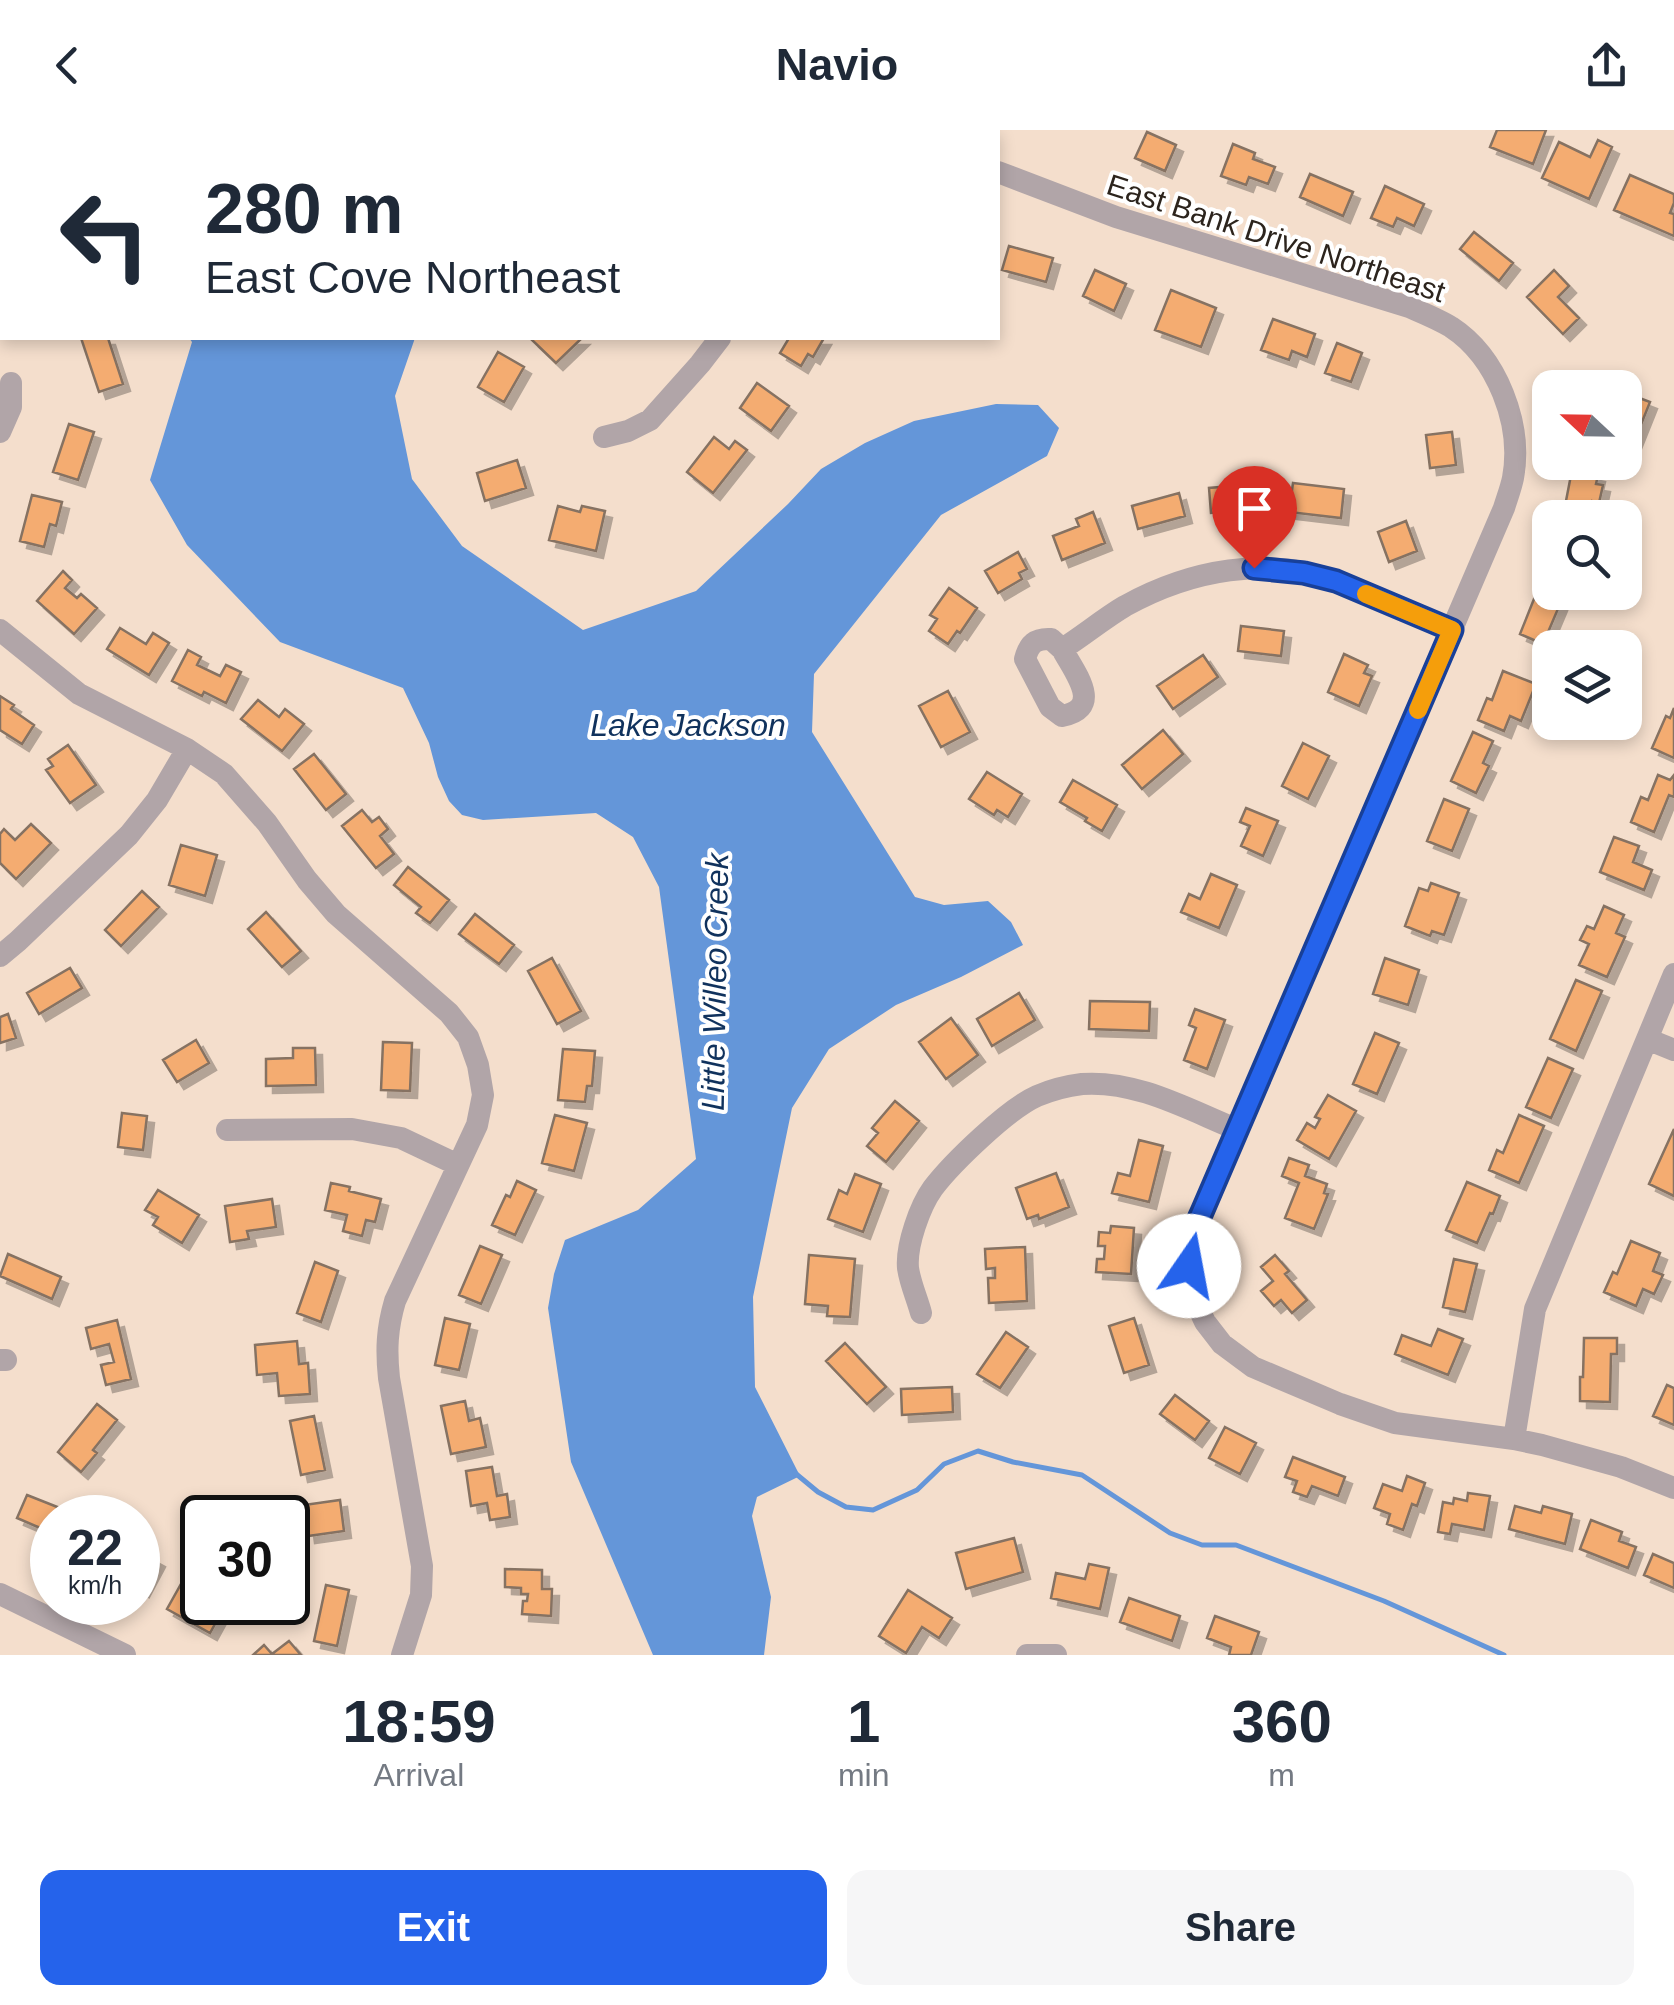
<!DOCTYPE html>
<html lang="en">
<head>
<meta charset="utf-8">
<style>
	body { margin:0; font-family:Arial,sans-serif; background:#f6f6f7; color:#1f2937; height:100vh; display:flex; flex-direction:column; font-size:38px; white-space:nowrap }
	* { box-sizing:border-box; margin:0 }
	p { font-size:32px; color:#747a83 }
	.icon { flex:none; width:55px; height:55px; fill:none; stroke:currentColor; stroke-width:2; stroke-linecap:round; stroke-linejoin:round }
	.map { position:relative; height:1525px; overflow:hidden }
	.panel { display:flex; flex-direction:column; background:#fff; flex:1 }
	.panel>* { flex:none }
	.top-card { position:absolute; left:0px; top:0px; width:1000px; height:210px; box-shadow:0 5px 15px #0003; background:#fff; color:#1f2937; overflow:hidden }
	.needle { width:65px; rotate:292deg }
	.buttons { position:absolute; left:1532px; top:240px; display:grid; gap:20px }
	.buttons a { display:grid; place-items:center; width:110px; height:110px; border-radius:20px; background:#fff; box-shadow:0 5px 15px #0003; font-size:50px }
	.speed { position:absolute; left:30px; top:1365px; display:flex; gap:20px; font-size:50px; font-weight:700; text-align:center }
	.speed>* { display:grid; place-content:center; width:130px; height:130px; border-radius:50%; background:#fff; box-shadow:0 5px 15px #0003; line-height:1 }
	.speed small { font-size:25px; font-weight:400 }
	.speed .limit { border:5px solid #111; border-radius:15px; background:#fff; color:#111 }
	.pin { position:absolute; display:grid; place-items:center; width:85px; height:85px; color:#fff; margin:-102px -42px; border-radius:50% 50% 50% 0; rotate:-45deg; box-shadow:0 0 10px #0007 }
	.pin .icon { rotate:45deg }
	.me { position:absolute; width:110px; margin:-55px; rotate:12deg; stroke-linejoin:round; filter:drop-shadow(0 0 8px #0008) }
	.turn { display:flex; align-items:center; gap:35px; height:210px; padding:0 40px; font-size:45px }
	.turn .icon { width:130px; height:130px; stroke-width:2.5 }
	.turn b { display:block; font-size:70px; line-height:85px }
	.eta { display:flex; justify-content:space-evenly; align-items:center; height:170px; text-align:center }
	.eta b { font-size:60px; font-weight:600; line-height:70px }
	.primary-button { display:flex; gap:20px; margin-top:auto; padding:20px 40px }
	.primary-button a { flex:1; height:115px; border-radius:20px; background:#2563eb; color:#fff; font-size:40px; font-weight:600; line-height:115px; text-align:center }
	.primary-button a+a { background:#f6f6f7; color:#1f2937 }
	header { display:flex; justify-content:space-between; align-items:center; height:130px; padding:0 40px; background:#fff; font-size:45px; font-weight:600 }
	.map>svg:first-child { display:block }
	.green { fill:#bcd193 }
	.water { fill:#6496d9 }
	.lines { fill:none; stroke-linecap:round; stroke-linejoin:round }
	.stream { stroke:#6496d9; stroke-width:5 }
	.building { fill:#f4ac71; stroke:#867262; stroke-width:2.5; filter:url(#shadow) }
	.minor { stroke:#b1a5a8; stroke-width:22 }
	.route-casing { stroke:#184099; stroke-width:25 }
	.route { stroke:#2563eb; stroke-width:18 }
	.slow { stroke:#f59e0b; stroke-width:18 }
	.labels { text-anchor:middle; dominant-baseline:central; stroke-width:8; stroke-linejoin:round; paint-order:stroke }
	.street-label { font-size:30px; fill:#2c241d; stroke:#fff }
	.water-label { font-size:32px; font-style:italic; fill:#10325d; stroke:#fff }
</style>
</head>
<body>
<header><svg class="icon" aria-label="back" viewBox="0 0 24 24"><path d="M15 5l-7 7 7 7"/></svg>Navio<svg class="icon" aria-label="share" viewBox="0 0 24 24"><path d="M12 15V3M7 8l5-5 5 5M5 13v7h14v-7"/></svg></header>
<div class="map">
<svg width="1674" height="1525" viewBox="0 0 1674 1525">
	<defs>
		<filter id="shadow"><feDropShadow dx="7" dy="7" stdDeviation="0" flood-color="#0004"/></filter>
	</defs>
	<rect width="100%" height="100%" fill="#f4decc"/>
	<path class="green" d="M0,0H101L100,2H2V68L0,67Z"/>
	<path class="water" d="M189,208H415L395,266L412,349L462,416L583,500L696,461L788,374L821,339L865,313L914,291L996,274L1038,275L1059,298L1047,326L941,385L814,544L812,602L915,767L944,775L988,771L1011,792L1023,815L961,847L896,875L829,919L792,978L753,1167L755,1257L800,1346L757,1367L752,1386L771,1467L764,1525H653L571,1332L548,1178L554,1144L565,1110L638,1080L696,1029L659,757L633,707L596,683L483,690L462,685L449,671L438,647L429,613L403,558L280,512L187,415L150,350L192,212Z"/>
	<g class="lines">
		<path class="stream" d="M0,13H2
			M795,1343L818,1362L846,1377L873,1380L917,1360L944,1334L978,1321L1013,1332L1082,1345L1170,1403L1202,1415H1236L1384,1471L1504,1525"/>
	</g>
	<path class="building" d="M675,0H731V2H674Z
		M1497,0H1546L1533,34L1490,17Z
		M1147,2L1176,15L1165,41L1135,28Z
		M1598,10L1612,17L1589,69L1542,48L1559,12L1590,27Z
		M1233,14L1255,23L1253,29L1275,37L1268,54L1249,47L1246,55L1221,46Z
		M1310,44L1353,62L1343,86L1300,67Z
		M1630,45L1674,64V73L1670,83L1674,84V106L1614,80Z
		M1385,56L1424,74L1414,96L1397,88L1393,97L1371,88Z
		M1474,102L1513,133L1499,151L1460,119Z
		M1009,116L1053,128L1046,152L1002,140Z
		M1095,140L1126,154L1114,181L1083,166Z
		M1554,140L1569,156L1558,167L1579,188L1563,204L1527,167Z
		M1171,160L1216,178L1201,217L1155,200Z
		M1273,189L1315,204L1307,227L1292,221L1289,230L1261,220Z
		M81,208H108L123,254L99,262Z
		M534,208H582L556,233L532,210Z
		M789,208H824L813,227L808,224L801,236L780,223Z
		M1337,213L1362,223L1351,252L1325,243Z
		M498,222L524,237L504,272L478,257Z
		M757,253L789,276L771,301L740,278Z
		M1629,264L1650,272L1630,322L1625,319V275Z
		M69,294L94,302L78,350L53,342Z
		M1452,302L1456,335L1430,338L1426,305Z
		M714,307L729,319L735,311L747,320L713,363L687,342Z
		M517,330L526,358L485,371L477,343Z
		M1572,340L1598,345L1596,354L1603,355L1599,373L1592,371L1590,381L1565,376Z
		M1266,353L1268,378L1211,383L1209,358Z
		M1293,353L1344,359L1341,388L1289,382Z
		M1179,363L1185,386L1138,399L1132,376Z
		M32,365L62,372L56,396L50,394L44,417L20,411Z
		M558,376L580,382L582,376L605,381L596,421L549,410Z
		M1093,382L1105,413L1062,430L1053,406L1079,396L1076,389Z
		M1406,391L1417,421L1389,432L1378,402Z
		M1018,422L1027,439L1019,443L1022,449L998,463L985,441Z
		M63,441L72,450L65,458L77,468L81,464L97,478L74,504L37,471Z
		M949,458L977,478L960,503L957,501L948,514L929,501L937,489L930,485Z
		M1536,464L1560,474L1543,514L1520,504Z
		M1241,496L1284,501L1281,526L1238,521Z
		M120,498L146,514L153,503L169,513L149,545L107,519Z
		M188,520L201,527L197,535L220,546L226,535L241,542L226,573L204,562L202,566L172,551Z
		M1344,524L1368,535L1364,543L1372,546L1359,576L1328,562Z
		M1203,525L1218,547L1173,579L1157,556Z
		M1503,541L1536,554L1521,591L1510,586L1504,601L1478,590L1487,568L1492,570Z
		M948,561L970,602L941,617L919,576Z
		M0,566L14,575L11,579L34,595L22,614L0,600Z
		M258,570L279,587L285,579L304,594L282,621L241,589Z
		M1674,578V628L1652,618L1666,586L1670,588Z
		M1163,600L1183,624L1142,659L1122,635Z
		M1473,602L1493,611L1483,633L1489,636L1476,663L1451,651Z
		M1303,613L1329,626L1308,669L1282,656Z
		M68,615L96,655L70,673L46,640L53,636L48,629Z
		M314,624L346,664L326,680L294,639Z
		M987,642L1022,664L1008,687L997,680L994,685L969,669Z
		M1658,645L1670,650L1674,645V667L1669,665L1654,702L1631,692L1641,667L1648,670Z
		M1073,650L1117,675L1102,701L1085,691L1087,688L1060,672Z
		M1444,669L1469,679L1452,721L1427,711Z
		M1246,678L1278,691L1263,726L1241,716L1250,696L1240,692Z
		M362,680L372,692L379,687L388,699L380,706L394,724L376,738L342,696Z
		M31,694L51,713L16,749L0,733V704L4,699L15,710Z
		M1614,707L1639,716L1633,732L1652,740L1644,760L1600,742Z
		M181,715L217,725L205,766L169,755Z
		M408,737L449,770L430,793L416,783L421,777L394,755Z
		M1211,744L1237,755L1219,798L1181,782L1189,764L1200,769Z
		M1431,753L1459,763L1444,805L1432,801L1430,806L1405,796L1419,758L1428,761Z
		M142,761L159,777L121,816L105,800Z
		M1604,776L1624,785L1616,803L1625,807L1607,847L1579,835L1589,814L1580,810L1587,796L1594,799Z
		M266,782L301,821L282,837L248,799Z
		M475,784L514,815L499,834L459,804Z
		M552,828L581,881L557,894L528,841Z
		M1385,828L1419,840L1408,875L1373,864Z
		M70,838L82,858L39,884L27,863Z
		M1576,850L1602,861L1576,921L1550,909Z
		M1019,863L1035,890L992,916L977,889Z
		M1090,871L1150,872L1149,901L1089,899Z
		M1195,879L1225,890L1207,939L1184,930L1196,898L1189,895Z
		M8,884L16,908L0,913V887Z
		M951,888L978,925L946,949L919,912Z
		M1375,903L1399,913L1377,964L1353,954Z
		M196,910L209,933L177,952L163,930Z
		M383,912L412,913L410,961L381,960Z
		M293,918H315L316,955L266,956V929L293,928Z
		M563,919L595,921L592,956H587L585,972L558,970Z
		M1548,928L1573,939L1551,988L1526,977Z
		M1328,965L1356,981L1329,1029L1297,1010L1307,993L1315,998L1320,989L1315,987Z
		M895,971L919,991L886,1032L867,1016L878,1003L872,998Z
		M122,983L147,986L143,1020L118,1017Z
		M555,985L587,993L574,1041L542,1033Z
		M1519,985L1544,996L1519,1053L1489,1040L1497,1020L1503,1023Z
		M1674,999V1066L1649,1054Z
		M1139,1010L1163,1016L1149,1072L1112,1063L1118,1043L1130,1046Z
		M1289,1028L1309,1035L1305,1046L1327,1054L1324,1063L1328,1064L1314,1099L1285,1088L1299,1053L1282,1046Z
		M1056,1043L1069,1077L1039,1089L1038,1085L1027,1089L1016,1058Z
		M855,1044L881,1054L863,1102L828,1089L839,1060L847,1064Z
		M517,1051L536,1060L515,1105L492,1095L506,1065L510,1067Z
		M1467,1052L1500,1066L1493,1084L1490,1083L1477,1113L1446,1100Z
		M331,1053L350,1057L349,1061L381,1069L375,1092L366,1090L362,1106L343,1101L347,1085L325,1080Z
		M158,1060L199,1085L182,1113L153,1095L158,1087L145,1080Z
		M272,1069L276,1097L247,1101L249,1109L230,1112L225,1076Z
		M1111,1096L1134,1098L1131,1144L1096,1142L1097,1129H1104L1105,1116H1098L1099,1102L1110,1103Z
		M1631,1111L1660,1123L1653,1141L1663,1145L1654,1164L1643,1159L1636,1176L1604,1162L1613,1142L1617,1144Z
		M480,1116L502,1125L481,1174L459,1165Z
		M1025,1117L1027,1171L989,1173L988,1148H995V1138L986,1139L985,1119Z
		M8,1124L61,1147L52,1169L0,1146Z
		M809,1125L855,1129L850,1187L827,1186L828,1176L805,1174Z
		M1275,1125L1289,1141L1285,1144L1307,1170L1292,1183L1281,1170L1274,1176L1261,1161L1273,1151L1261,1137Z
		M1454,1129L1477,1134L1465,1182L1443,1177Z
		M315,1132L338,1141L321,1192L297,1183Z
		M445,1188L470,1194L459,1240L435,1235Z
		M1134,1188L1149,1235L1124,1243L1109,1196Z
		M117,1190L131,1249L106,1255L101,1235L114,1232L109,1214L91,1219L86,1198Z
		M1438,1199L1463,1209L1448,1245L1395,1224L1402,1205L1431,1216Z
		M1006,1202L1028,1217L1000,1258L977,1244Z
		M1584,1208H1617V1224H1611L1610,1272L1580,1271V1247H1583Z
		M297,1211L299,1234L308,1233L310,1264L279,1266L277,1243L257,1245L255,1215Z
		M845,1213L886,1257L867,1274L826,1231Z
		M1667,1255L1674,1258V1295L1653,1286Z
		M952,1257L953,1282L902,1285L901,1259Z
		M1175,1265L1209,1291L1195,1310L1160,1284Z
		M465,1271L469,1291L480,1288L486,1317L451,1324L441,1276Z
		M97,1274L117,1290L93,1320L97,1323L81,1342L58,1322Z
		M314,1286L325,1340L301,1345L290,1291Z
		M1225,1297L1256,1313L1240,1344L1209,1328Z
		M1293,1327L1345,1347L1338,1366L1312,1356L1307,1367L1293,1362L1297,1351L1285,1347Z
		M492,1337L497,1366L507,1364L510,1387L490,1390L487,1373L471,1376L466,1341Z
		M1407,1346L1425,1353L1417,1376L1412,1374L1403,1400L1387,1394L1390,1384L1374,1378L1383,1354L1402,1361Z
		M1468,1363L1490,1366L1484,1400L1452,1394L1450,1404L1438,1402L1443,1372L1453,1374L1454,1368L1467,1371Z
		M27,1365L80,1386L79,1388H52V1403L17,1388Z
		M340,1370L344,1401L308,1406L304,1375Z
		M1515,1376L1541,1383L1543,1376L1572,1384L1565,1414L1509,1399Z
		M1591,1390L1622,1402L1619,1411L1636,1417L1628,1438L1580,1419Z
		M1014,1408L1023,1442L966,1459L956,1423Z
		M138,1419L158,1430L142,1460L138,1457Z
		M1653,1424L1674,1433V1458L1644,1445Z
		M1089,1434L1109,1438L1100,1479L1051,1468L1056,1443L1085,1449Z
		M505,1439L542,1440V1459H552L551,1486L522,1484L523,1471H527L528,1464H521V1458L505,1457Z
		M181,1454L195,1462L192,1467L221,1483L210,1503L167,1479Z
		M326,1455L349,1460L337,1516L314,1511Z
		M908,1460L952,1488L939,1508L922,1497L906,1523L879,1506Z
		M1129,1468L1180,1486L1172,1511L1120,1492Z
		M1215,1486L1259,1502L1251,1525H1229L1231,1517L1207,1508Z
		M289,1511L301,1525H253L264,1515L272,1524Z"/>
	<g class="lines">
		<path class="minor" d="M904,0L910,2
			M781,2L782,0
			M998,42L1116,87L1409,177C1423,183 1438,189 1451,197C1497,227 1523,294 1513,348C1511,358 1507,368 1504,378L1193,1102L1189,1136L1193,1166L1205,1192L1222,1214L1253,1237L1340,1274L1395,1293L1514,1309L1542,1315L1621,1337L1674,1358
			M0,302L11,277V253
			M604,307L628,301L650,290L700,234L720,208
			M0,500L79,564L187,619L224,644L267,693L307,750L336,784L449,883L468,907L478,935L483,965L477,995L395,1171C387,1198 386,1220 389,1248L422,1436L421,1465L402,1525
			M1062,519C1075,543 1104,578 1062,586L1050,577L1025,529C1029,514 1035,508 1051,509L1062,519C1083,506 1103,489 1125,476C1190,440 1267,425 1339,452C1377,467 1414,485 1451,500
			M0,826L18,811L129,705L157,670L187,619
			M1647,909L1674,920
			M227,1000L352,999L401,1008L458,1035
			M921,1183C917,1168 910,1153 908,1138C906,1115 920,1076 933,1058C953,1032 1008,979 1037,966C1051,960 1066,956 1082,954C1136,950 1187,979 1236,999
			M0,1230H6
			M1514,1309L1535,1179L1674,844
			M0,1464L125,1525
			M1027,1525H1056"/>
	</g>
	<g class="lines">
		<g class="route-casing">
			<path id="route" d="M1189,1136L1193,1102L1202,1082L1452,500L1336,451L1304,443L1254,438"/>
		</g>
		<use href="#route" class="route"/>
		<path class="slow" d="M1366,464L1452,500L1418,580"/>
	</g>
	<g class="labels">
		<g class="street-label">
			<text transform="translate(1276 108) rotate(18)">East Bank Drive Northeast</text>
		</g>
		<g class="water-label">
			<text x="688" y="595">Lake Jackson</text>
			<text transform="translate(715 852) rotate(-89)">Little Willeo Creek</text>
		</g>
	</g>
</svg>
<div class="buttons">
<a><svg class="needle" viewBox="-14 -14 28 28"><path d="M0-13l5 13h-10z" fill="#e53935"/><path d="M0 13l5-13h-10z" fill="#747a83"/></svg></a>
<a><svg class="icon" aria-label="search" viewBox="0 0 24 24"><circle cx="10" cy="10" r="6"/><path d="M15 15l6 6"/></svg></a>
<a><svg class="icon" aria-label="layers" viewBox="0 0 24 24"><path d="M12 4l9 5-9 5-9-5zM3 14l9 5 9-5"/></svg></a>
</div>
<div class="speed"><div>22<small>km/h</small></div><div class="limit">30</div></div>
<div class="pin" style="left:1254px;top:438px;background:#d93025"><svg class="icon" aria-label="arrive" viewBox="0 0 24 24"><path d="M6 21V4h12l-3 4 3 4H6"/></svg></div>
<svg class="me" style="left:1189px;top:1136px" viewBox="-20 -20 40 40"><circle r="19" fill="#fff"/><path d="M0-13L10 11 0 6-10 11z" fill="#2563eb"/></svg>
<div class="top-card">
<div class="turn"><svg class="icon" aria-label="left" viewBox="0 0 24 24"><path d="M17 20v-9H6M10 6l-5 5 5 5"/></svg><div><b>280 m</b>East Cove Northeast</div></div>
</div>
</div>
<section class="panel">
<div class="eta">
<div><b>18:59</b><p>Arrival</p></div>
<div><b>1</b><p>min</p></div>
<div><b>360</b><p>m</p></div>
</div>
<div class="primary-button"><a>Exit</a><a>Share</a></div>
</section>
</body>
</html>
